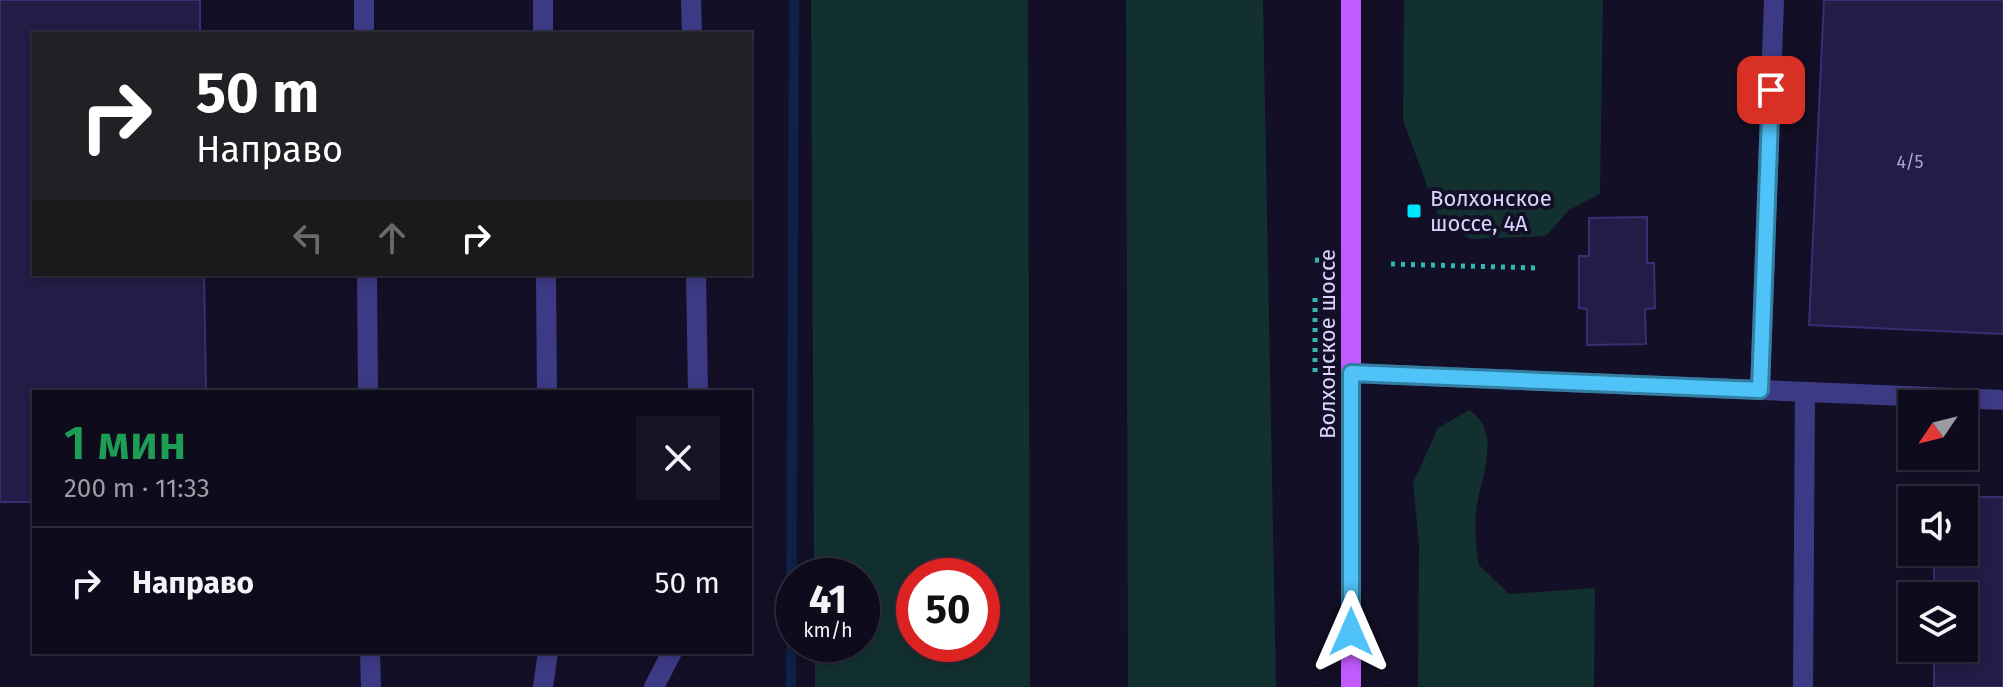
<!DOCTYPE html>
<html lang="ru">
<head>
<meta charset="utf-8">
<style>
	body { margin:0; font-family:"Fira Sans",sans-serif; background:#171425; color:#f1f3f6; height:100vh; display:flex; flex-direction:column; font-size:30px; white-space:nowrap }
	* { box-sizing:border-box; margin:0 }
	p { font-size:26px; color:#9b9ba3 }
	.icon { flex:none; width:44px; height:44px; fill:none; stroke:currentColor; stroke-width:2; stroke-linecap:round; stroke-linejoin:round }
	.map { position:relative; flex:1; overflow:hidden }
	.details { position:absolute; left:32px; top:390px; width:720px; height:264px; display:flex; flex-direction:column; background:#0e0b1c; border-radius:0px; box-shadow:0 4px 12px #0003,0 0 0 2px #2e2b3b }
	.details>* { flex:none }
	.banner { position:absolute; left:32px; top:32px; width:720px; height:244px; border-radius:0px; box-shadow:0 4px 12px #0003,0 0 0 2px #2e2b3b; background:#202124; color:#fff; overflow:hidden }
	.needle { width:52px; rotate:235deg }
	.fabs { position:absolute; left:1898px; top:390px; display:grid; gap:16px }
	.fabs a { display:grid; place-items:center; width:80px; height:80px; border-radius:0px; background:#0e0b1c; box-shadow:0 4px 12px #0003,0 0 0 2px #2e2b3b; font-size:40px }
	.speed { position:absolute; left:776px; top:558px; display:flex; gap:16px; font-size:40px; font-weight:700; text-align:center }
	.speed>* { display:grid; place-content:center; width:104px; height:104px; border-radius:50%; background:#0e0b1c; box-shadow:0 4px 12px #0003,0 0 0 2px #2e2b3b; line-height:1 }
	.speed small { font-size:20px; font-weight:400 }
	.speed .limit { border:12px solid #d22; background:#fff; color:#111 }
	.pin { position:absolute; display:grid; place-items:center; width:68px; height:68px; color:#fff; margin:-34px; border-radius:16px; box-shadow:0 4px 12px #0006 }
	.me { position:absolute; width:88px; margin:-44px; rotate:0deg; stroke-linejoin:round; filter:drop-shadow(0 0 6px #0008) }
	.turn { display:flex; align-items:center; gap:28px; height:168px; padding:0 32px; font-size:36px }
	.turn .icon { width:104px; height:104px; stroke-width:2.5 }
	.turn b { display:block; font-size:56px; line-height:68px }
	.lanes { display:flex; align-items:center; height:76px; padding:0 32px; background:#0003; justify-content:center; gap:40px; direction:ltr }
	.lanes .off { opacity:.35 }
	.round { display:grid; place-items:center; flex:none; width:84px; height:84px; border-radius:0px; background:#171425 }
	.headline { display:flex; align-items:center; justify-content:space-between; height:136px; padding:0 32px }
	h1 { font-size:48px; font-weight:600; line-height:60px; color:#1e9e55 }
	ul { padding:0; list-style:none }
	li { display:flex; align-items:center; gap:24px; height:112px; padding:0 32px; border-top:2px solid #2e2b3b }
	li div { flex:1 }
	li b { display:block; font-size:30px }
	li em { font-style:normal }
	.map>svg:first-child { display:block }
	.green { fill:#12302f; fill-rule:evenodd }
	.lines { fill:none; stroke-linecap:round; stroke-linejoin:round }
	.stream { stroke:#0c2248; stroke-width:10 }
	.building { fill:#241b47; stroke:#3b2d73; stroke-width:2 }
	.path { stroke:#2fb8b0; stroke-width:5; stroke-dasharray:4 6; stroke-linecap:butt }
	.minor { stroke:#3d3a85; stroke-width:20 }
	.major { stroke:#c25bff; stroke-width:20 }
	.route-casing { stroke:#337fa1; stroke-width:20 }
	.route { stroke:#4fc3f7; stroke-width:14 }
	.poi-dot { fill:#00e5ff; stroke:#130f26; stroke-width:3 }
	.labels { text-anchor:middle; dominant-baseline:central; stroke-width:8; stroke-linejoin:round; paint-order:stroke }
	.number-label { font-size:18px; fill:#aca6d1 }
	.poi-label { font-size:22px; fill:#d9d4ff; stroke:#130f26; text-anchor:start }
	.street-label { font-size:22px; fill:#d9d4ff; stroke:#130f26 }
</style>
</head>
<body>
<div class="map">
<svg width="2003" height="687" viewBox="0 0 2003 687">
	<rect width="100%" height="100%" fill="#130f26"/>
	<path class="green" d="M811,0H1028L1030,687H815V644H862V576H814ZM914,576H982V644H914Z
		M1126,0H1263L1276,687H1128Z
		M1404,0H1603L1600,194L1569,210L1546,236L1471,239L1440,221L1403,120Z
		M1469,410C1505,433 1478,481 1476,514C1474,530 1477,547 1478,564L1509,594L1595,588L1594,687H1418L1419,544L1413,483L1438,428Z"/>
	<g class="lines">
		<path class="stream" d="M791,687L794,0"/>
	</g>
	<path class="building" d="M0,0H200V34H34V274H204L206,392H34V502H0Z
		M1824,0H2003V334L1809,325Z
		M1647,217V263H1654L1655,308L1645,309L1646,344L1587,345V309L1579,308V256H1589V218Z
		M1934,497H2003V687H1934V648H1964V596H1934V552H1964V500H1934Z"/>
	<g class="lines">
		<path class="path" d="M1315,260L1329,261
			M1391,264L1538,268
			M1315,372V297"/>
		<path class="minor" d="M364,0V34
			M543,0V34
			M691,0L692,34
			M367,274L368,392
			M546,274L547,392
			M696,274L698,392
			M1351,373L2003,400
			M1760,390L1774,0
			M370,652L371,687
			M543,687L548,652
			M654,687L672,652
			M1803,687L1805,392"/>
		<path class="major" d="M1351,0V687"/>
	</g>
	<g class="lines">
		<g class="route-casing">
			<path id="route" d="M1351,632V373L1760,390L1771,90"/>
		</g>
		<use href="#route" class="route"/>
	</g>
	<rect class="poi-dot" x="1406" y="203" width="16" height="16" rx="4"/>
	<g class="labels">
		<g class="number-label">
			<text x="1910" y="162">4/5</text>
		</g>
		<g class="poi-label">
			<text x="1430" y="198">Волхонское<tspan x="1430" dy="25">шоссе, 4А</tspan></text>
		</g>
		<g class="street-label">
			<text transform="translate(1327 344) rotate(-90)">Волхонское шоссе</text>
		</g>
	</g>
</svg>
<div class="fabs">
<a><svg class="needle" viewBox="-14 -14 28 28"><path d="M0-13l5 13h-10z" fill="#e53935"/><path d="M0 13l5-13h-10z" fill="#9b9ba3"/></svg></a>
<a><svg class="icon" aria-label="sound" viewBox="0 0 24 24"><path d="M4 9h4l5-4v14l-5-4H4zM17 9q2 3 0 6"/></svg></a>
<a><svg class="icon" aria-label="layers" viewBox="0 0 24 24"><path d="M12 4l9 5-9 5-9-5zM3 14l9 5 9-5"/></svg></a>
</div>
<div class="speed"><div>41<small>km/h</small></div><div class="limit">50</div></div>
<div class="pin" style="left:1771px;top:90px;background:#d93025"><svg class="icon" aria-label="arrive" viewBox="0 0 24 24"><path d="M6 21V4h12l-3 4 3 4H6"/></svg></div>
<svg class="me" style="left:1351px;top:632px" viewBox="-20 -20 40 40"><path d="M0-17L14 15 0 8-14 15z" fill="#4fc3f7" stroke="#fff" stroke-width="4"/></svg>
<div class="banner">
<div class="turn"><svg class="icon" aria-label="right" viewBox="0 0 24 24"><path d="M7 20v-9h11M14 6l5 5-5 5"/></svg><div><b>50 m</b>Направо</div></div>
<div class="lanes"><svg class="icon off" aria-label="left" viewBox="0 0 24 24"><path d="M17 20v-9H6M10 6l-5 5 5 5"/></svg><svg class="icon off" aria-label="ahead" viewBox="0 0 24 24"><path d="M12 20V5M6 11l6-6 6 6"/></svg><svg class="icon" aria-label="right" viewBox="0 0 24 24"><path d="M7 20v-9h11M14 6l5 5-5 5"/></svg></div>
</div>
<section class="details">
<div class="headline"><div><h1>1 мин</h1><p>200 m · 11:33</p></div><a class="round"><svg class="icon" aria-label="close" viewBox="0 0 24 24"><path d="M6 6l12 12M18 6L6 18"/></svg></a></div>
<ul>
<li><svg class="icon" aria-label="right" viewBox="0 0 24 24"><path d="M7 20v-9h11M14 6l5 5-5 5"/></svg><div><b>Направо</b></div><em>50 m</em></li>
</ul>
</section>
</div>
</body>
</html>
